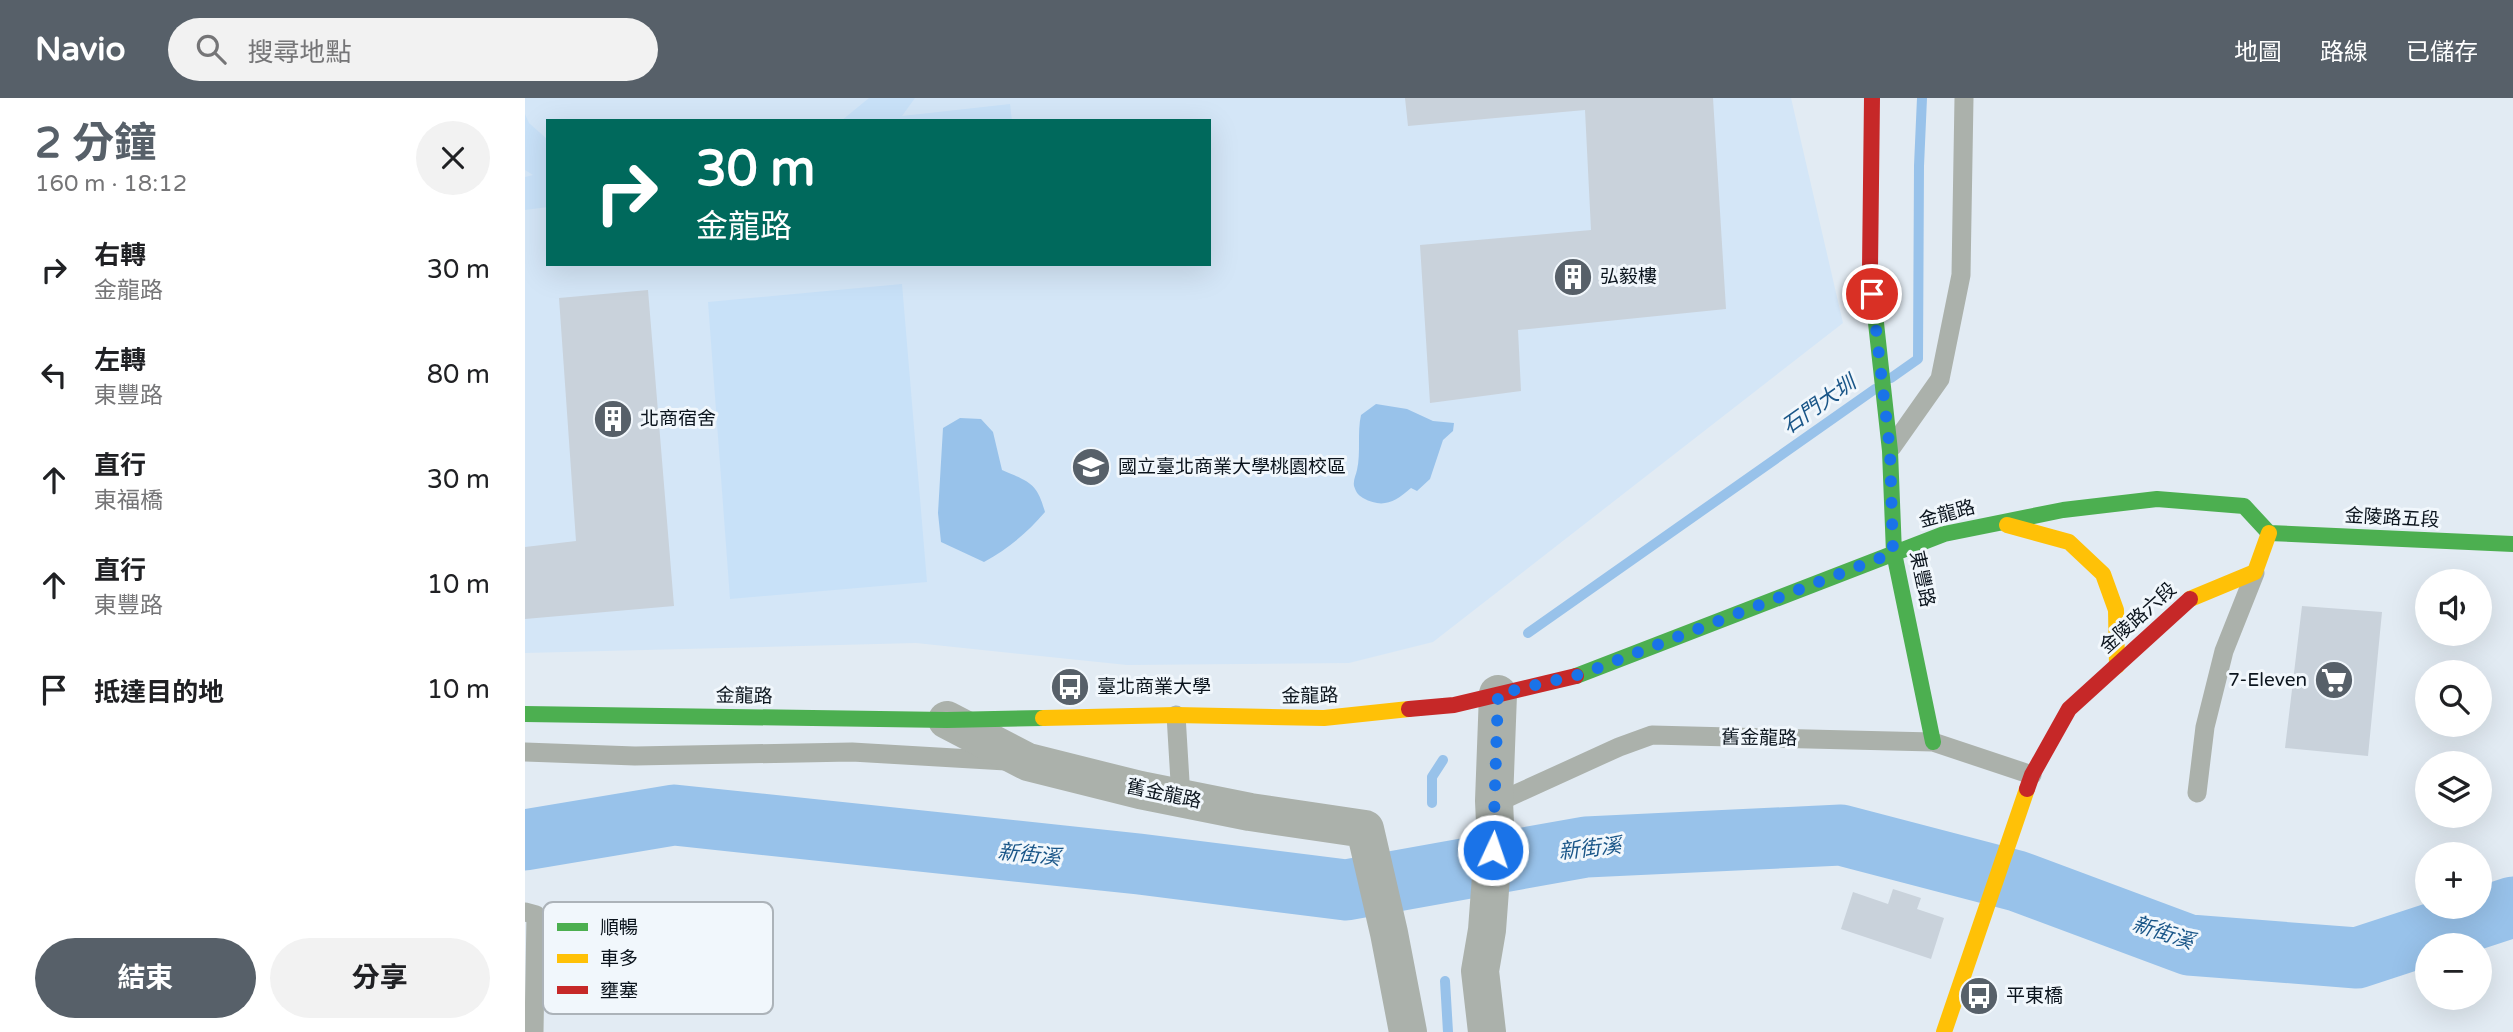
<!DOCTYPE html>
<html lang="zh-TW">
<head>
<meta charset="utf-8">
<style>
	body { margin:0; font-family:"Varela Round","Noto Sans TC",sans-serif; background:#f2f2f2; color:#202124; height:100vh; display:flex; flex-direction:column; font-size:26px; white-space:nowrap }
	* { box-sizing:border-box; margin:0 }
	p { font-size:23px; color:#757577 }
	.icon { flex:none; width:38px; height:38px; fill:none; stroke:currentColor; stroke-width:2; stroke-linecap:round; stroke-linejoin:round }
	.map { position:relative; flex:1; overflow:hidden }
	.sheet { display:flex; flex-direction:column; background:#fff; width:525px }
	.sheet>* { flex:none }
	.guide { position:absolute; left:21px; top:21px; width:665px; height:147px; border-radius:0px; box-shadow:0 7px 28px #0002; background:#00695c; color:#fff; overflow:hidden }
	.buttons { position:absolute; left:1890px; top:471px; display:grid; gap:14px }
	.buttons a { display:grid; place-items:center; width:77px; height:77px; border-radius:50%; background:#fff; box-shadow:0 7px 28px #0002; font-size:35px }
	.pin { position:absolute; display:grid; place-items:center; width:60px; height:60px; color:#fff; margin:-30px; border:4px solid #fff; border-radius:50%; box-shadow:0 2px 7px #0007 }
	.me { position:absolute; width:77px; margin:-38px; rotate:3deg; stroke-linejoin:round; filter:drop-shadow(0 0 5px #0008) }
	.turn { display:flex; align-items:center; gap:24px; height:147px; padding:0 35px; font-size:32px }
	.turn .icon { width:91px; height:91px; stroke-width:2.5 }
	.turn b { display:block; font-size:49px; line-height:60px }
	.round { display:grid; place-items:center; flex:none; width:74px; height:74px; border-radius:37px; background:#f2f2f2 }
	.overview { display:flex; align-items:center; justify-content:space-between; height:119px; padding:0 35px }
	h1 { font-size:42px; font-weight:700; line-height:52px; color:#576069 }
	.primary-button { display:flex; gap:14px; margin-top:auto; padding:14px 35px }
	.primary-button a { flex:1; height:80px; border-radius:42px; background:#576069; color:#fff; font-size:28px; font-weight:700; line-height:80px; text-align:center }
	.primary-button a+a { background:#f2f2f2; color:#202124 }
	ul { padding:0; list-style:none }
	li { display:flex; align-items:center; gap:21px; height:105px; padding:0 35px }
	li div { flex:1 }
	li b { display:block; font-size:26px }
	li em { font-style:normal }
	header { display:flex; align-items:center; gap:42px; box-sizing:border-box; height:98px; padding:0 35px; background:#576069; color:#fff }
	header strong { font-size:33px }
	nav { display:flex; gap:38px; margin-inline-start:auto; font-size:24px }
	.search { width:490px; height:63px; background:#f2f2f2; display:flex; align-items:center; gap:18px; box-sizing:border-box; padding:0 24px; border-radius:38px; color:#757577; font-size:26px }
	main { display:flex; flex:1; min-height:0 }
	.map>svg:first-child { display:block }
	.built { fill:#d4e6f7; fill-rule:evenodd }
	.green { fill:#c8e1f8 }
	.water { fill:#98c2ea }
	.lines { fill:none; stroke-linecap:round; stroke-linejoin:round }
	.stream { stroke:#98c2ea; stroke-width:10 }
	.river { stroke:#98c2ea; stroke-width:61 }
	.building { fill:#c9d2db }
	.lane { stroke:#abb1ab; stroke-width:19 }
	.street { stroke:#abb1ab; stroke-width:38 }
	.fast { stroke:#4caf50; stroke-width:16 }
	.slow { stroke:#ffc107; stroke-width:16 }
	.jam { stroke:#c62828; stroke-width:16 }
	.route { stroke:#1a73e8; stroke-width:12; stroke-dasharray:0 21.6 }
	.labels { text-anchor:middle; dominant-baseline:central; stroke-width:6; stroke-linejoin:round; paint-order:stroke }
	.poi-label { font-size:19px; fill:#0c151e; stroke:#f1f7fc; text-anchor:start }
	.street-label { font-size:19px; fill:#0c151e; stroke:#f1f7fc }
	.water-label { font-size:21px; font-style:italic; fill:#1a5688; stroke:#f1f7fc }
	.key { fill:#f1f7fc; stroke:#acb3b9; stroke-width:2 }
	.key-label { font-size:19px; fill:#0c151e }
</style>
</head>
<body>
<header>
<strong>Navio</strong>
<div class="search"><svg class="icon" aria-label="search" viewBox="0 0 24 24"><circle cx="10" cy="10" r="6"/><path d="M15 15l6 6"/></svg>搜尋地點</div>
<nav><a>地圖</a><a>路線</a><a>已儲存</a></nav>
</header>
<main>
<section class="sheet">
<div class="overview"><div><h1>2 分鐘</h1><p>160 m · 18:12</p></div><a class="round"><svg class="icon" aria-label="close" viewBox="0 0 24 24"><path d="M6 6l12 12M18 6L6 18"/></svg></a></div>
<ul>
<li><svg class="icon" aria-label="right" viewBox="0 0 24 24"><path d="M7 20v-9h11M14 6l5 5-5 5"/></svg><div><b>右轉</b><p>金龍路</p></div><em>30 m</em></li>
<li><svg class="icon" aria-label="left" viewBox="0 0 24 24"><path d="M17 20v-9H6M10 6l-5 5 5 5"/></svg><div><b>左轉</b><p>東豐路</p></div><em>80 m</em></li>
<li><svg class="icon" aria-label="ahead" viewBox="0 0 24 24"><path d="M12 20V5M6 11l6-6 6 6"/></svg><div><b>直行</b><p>東福橋</p></div><em>30 m</em></li>
<li><svg class="icon" aria-label="ahead" viewBox="0 0 24 24"><path d="M12 20V5M6 11l6-6 6 6"/></svg><div><b>直行</b><p>東豐路</p></div><em>10 m</em></li>
<li><svg class="icon" aria-label="arrive" viewBox="0 0 24 24"><path d="M6 21V4h12l-3 4 3 4H6"/></svg><div><b>抵達目的地</b></div><em>10 m</em></li>
</ul>
<div class="primary-button"><a>結束</a><a>分享</a></div>
</section>
<div class="map">
<svg width="1988" height="934" viewBox="0 0 1988 934">
	<rect width="100%" height="100%" fill="#e2ebf3"/>
	<path class="built" d="M0,0H1266L1318,225L908,544L824,565L602,567L391,545L0,555ZM23,23H684V166H23Z"/>
	<path class="green" d="M344,0H390L377,18L485,6L487,23H316Z
		M0,16L4,25L23,42V109L0,112V79L8,77L0,72Z
		M377,186L402,484L205,501L183,204Z"/>
	<path class="water" d="M851,306L882,311L908,323L929,325L928,333L918,342L905,381L892,393L886,390C870,404 858,411 838,400C833,397 831,394 829,388C828,382 831,377 832,372C836,354 832,335 836,317Z
		M435,320L456,321L468,334L477,372C505,384 512,385 520,414C502,435 483,451 459,464L416,444L413,415L418,330Z"/>
	<g class="lines">
		<path class="stream" d="M1366,280L1393,261L1394,68L1397,0
			M1003,535L1350,291
			M907,705V679L918,662
			M920,883L923,934"/>
		<path class="river" d="M0,742L149,717L614,766L821,792L1061,749L1316,737L1492,783L1664,847L1832,860L1988,809"/>
	</g>
	<path class="building" d="M880,0H1188L1201,211L993,232L996,293L905,305L895,147L1066,132L1060,12L883,28Z
		M123,192L149,508L0,521V449L51,443L34,200Z
		M1777,508L1857,514L1843,658L1760,650Z
		M1368,791L1396,800L1392,811L1419,820L1406,861L1316,831L1328,794L1363,806Z"/>
	<g class="lines">
		<path class="lane" d="M1367,349L1415,281L1436,177L1439,0
			M651,617L656,700
			M0,654L110,658L327,654L481,663
			M1672,695L1680,629L1699,553L1730,475
			M969,703L982,700L1094,649L1127,637L1408,644L1507,677
			M0,814L11,817L9,934"/>
		<path class="street" d="M422,622L503,664L615,692L725,714L840,731L864,835L883,934
			M962,934L955,873L962,832L970,725L969,703L973,596"/>
		<path class="fast" d="M1345,170L1365,353L1369,455L1408,644
			M1744,435L1988,446
			M1051,578L1419,436L1538,412L1632,401L1719,408L1744,435
			M0,616L422,622L518,620"/>
		<path class="slow" d="M1482,427L1544,444L1578,476L1591,512L1592,568
			M1665,501L1730,474L1744,435
			M518,620L651,617L799,620L884,611
			M1419,934L1502,691"/>
		<path class="jam" d="M1345,170L1347,0
			M884,611L929,607L1051,578
			M1502,691L1507,677L1544,611L1665,501"/>
	</g>
	<g class="lines">
		<path class="route" d="M968,752L973,596L1057,576L1368,455L1365,353L1347,196"/>
	</g>
	<defs>
		<g id="building-disc" transform="scale(2.0125)"><circle r="9.5" fill="#576069" stroke="#f1f7fc"/><path d="M-4-6H4V6H1V3H-1V6H-4ZM-2.5-4.3h1.7v1.8h-1.7ZM.8-4.3h1.7v1.8H.8ZM-2.5-1h1.7V.8h-1.7ZM.8-1h1.7V.8H.8Z" fill="#fff"/></g>
		<g id="university-disc" transform="scale(2.0125)"><circle r="9.5" fill="#576069" stroke="#f1f7fc"/><path d="M0-5L7-2L0 1L-7-2ZM-4 1L0 2.5L4 1V4Q0 6-4 4Z" fill="#fff"/></g>
		<g id="supermarket-disc" transform="scale(2.0125)"><circle r="9.5" fill="#576069" stroke="#f1f7fc"/><path d="M-6-5.5h2.5l.6 2H6L4.5 2H-2.5L-4.4-4H-6ZM-1.5 3.2a1.3 1.3 0 1 0 .1 0ZM3 3.2a1.3 1.3 0 1 0 .1 0Z" fill="#fff"/></g>
		<g id="bus-disc" transform="scale(2.0125)"><circle r="9.5" fill="#576069" stroke="#f1f7fc"/><path d="M-5-6H5V4H4V6H2V4H-2V6H-4V4H-5ZM-3.5-4V0h7V-4ZM-3.5 1.2v1.5H-2V1.2ZM2 1.2v1.5H3.5V1.2Z" fill="#fff"/></g>
	</defs>
	<g fill-rule="evenodd">
		<use href="#building-disc" x="1048" y="179"/>
		<use href="#building-disc" x="88" y="321"/>
		<use href="#university-disc" x="566" y="369"/>
		<use href="#supermarket-disc" x="1809" y="582"/>
		<use href="#bus-disc" x="545" y="589"/>
		<use href="#bus-disc" x="1454" y="898"/>
	</g>
	<g class="labels">
		<g class="poi-label">
			<text x="1075" y="179">弘毅樓</text>
			<text x="115" y="321">北商宿舍</text>
			<text x="593" y="369">國立臺北商業大學桃園校區</text>
			<text x="1782" y="582" text-anchor="end">7-Eleven</text>
			<text x="572" y="589">臺北商業大學</text>
			<text x="1481" y="898">平東橋</text>
		</g>
		<g class="street-label">
			<text transform="translate(1422 416) rotate(-15)">金龍路</text>
			<text transform="translate(1867 420) rotate(3)">金陵路五段</text>
			<text transform="translate(1397 481) rotate(78)">東豐路</text>
			<text transform="translate(1613 520) rotate(-42)">金陵路六段</text>
			<text transform="translate(219 598) rotate(1)">金龍路</text>
			<text transform="translate(785 598) rotate(-1)">金龍路</text>
			<text transform="translate(1234 640) rotate(1)">舊金龍路</text>
			<text transform="translate(639 696) rotate(12)">舊金龍路</text>
		</g>
		<g class="water-label">
			<text transform="translate(1294 307) rotate(-35)">石門大圳</text>
			<text transform="translate(1065 751) rotate(-6)">新街溪</text>
			<text transform="translate(504 757) rotate(6)">新街溪</text>
			<text transform="translate(1638 835) rotate(18)">新街溪</text>
		</g>
	</g>
	<rect x="18" y="804" width="230" height="112" rx="10" class="key"/>
	<rect x="32" y="825" width="31" height="8" fill="#4caf50"/>
	<rect x="32" y="856" width="31" height="9" fill="#ffc107"/>
	<rect x="32" y="888" width="31" height="8" fill="#c62828"/>
	<g class="key-label">
		<text x="75" y="836">順暢</text>
		<text x="75" y="867">車多</text>
		<text x="75" y="899">壅塞</text>
	</g>
</svg>
<div class="buttons">
<a><svg class="icon" aria-label="sound" viewBox="0 0 24 24"><path d="M4 9h4l5-4v14l-5-4H4zM17 9q2 3 0 6"/></svg></a>
<a><svg class="icon" aria-label="search" viewBox="0 0 24 24"><circle cx="10" cy="10" r="6"/><path d="M15 15l6 6"/></svg></a>
<a><svg class="icon" aria-label="layers" viewBox="0 0 24 24"><path d="M12 4l9 5-9 5-9-5zM3 14l9 5 9-5"/></svg></a>
<a>+</a>
<a>−</a>
</div>
<div class="pin" style="left:1347px;top:196px;background:#d93025"><svg class="icon" aria-label="arrive" viewBox="0 0 24 24"><path d="M6 21V4h12l-3 4 3 4H6"/></svg></div>
<svg class="me" style="left:968px;top:752px" viewBox="-20 -20 40 40"><circle r="17" fill="#1a73e8" stroke="#fff" stroke-width="3"/><path d="M0-11L8 9 0 5-8 9z" fill="#fff"/></svg>
<div class="guide">
<div class="turn"><svg class="icon" aria-label="right" viewBox="0 0 24 24"><path d="M7 20v-9h11M14 6l5 5-5 5"/></svg><div><b>30 m</b>金龍路</div></div>
</div>
</div>
</main>
</body>
</html>
